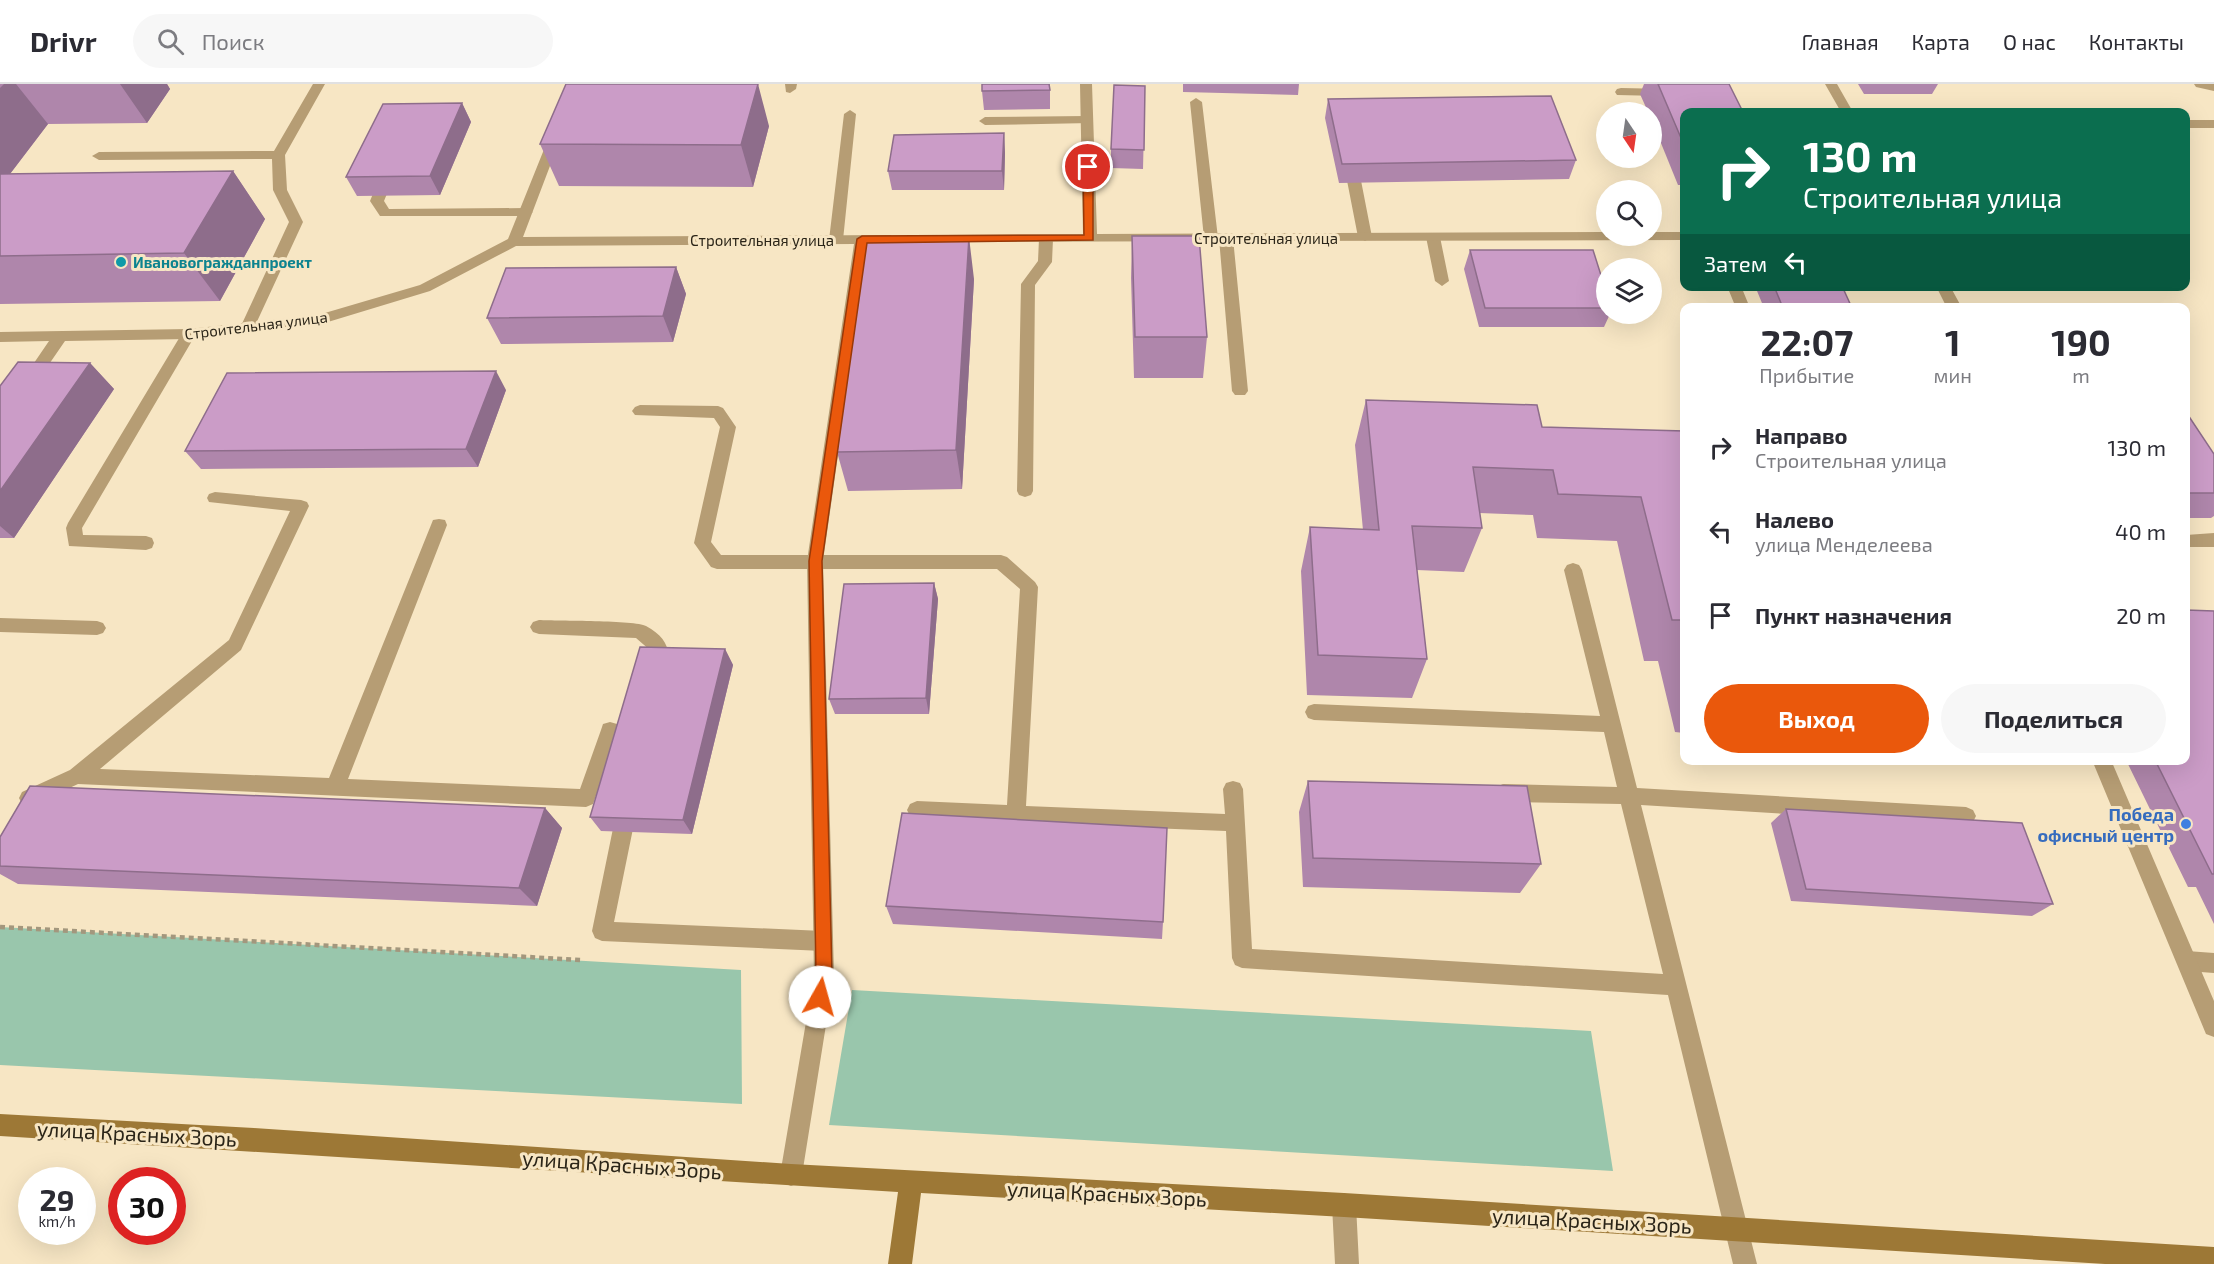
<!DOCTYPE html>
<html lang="ru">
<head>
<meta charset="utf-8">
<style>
	body { margin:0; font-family:"Exo 2",sans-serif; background:#f7f7f7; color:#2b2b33; height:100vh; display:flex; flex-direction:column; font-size:22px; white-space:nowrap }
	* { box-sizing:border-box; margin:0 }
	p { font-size:20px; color:#7c7c81 }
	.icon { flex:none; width:33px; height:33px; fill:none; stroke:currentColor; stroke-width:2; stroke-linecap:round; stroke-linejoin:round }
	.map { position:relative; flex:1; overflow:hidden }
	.side { position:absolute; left:1680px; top:219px; width:510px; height:462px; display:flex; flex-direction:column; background:#fff; border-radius:12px; box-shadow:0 6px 24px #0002 }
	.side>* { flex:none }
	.banner { position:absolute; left:1680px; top:24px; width:510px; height:183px; border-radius:12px; box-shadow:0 6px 24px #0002; background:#0b6e4f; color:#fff; overflow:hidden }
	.needle { width:39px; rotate:167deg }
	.tools { position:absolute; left:1596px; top:18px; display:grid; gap:12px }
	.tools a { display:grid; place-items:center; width:66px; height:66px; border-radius:50%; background:#fff; box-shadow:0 6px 24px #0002; font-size:30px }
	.speed { position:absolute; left:18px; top:1083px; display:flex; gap:12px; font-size:30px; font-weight:700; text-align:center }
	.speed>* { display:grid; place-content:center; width:78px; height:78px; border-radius:50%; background:#fff; box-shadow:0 6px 24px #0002; line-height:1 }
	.speed small { font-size:15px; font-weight:400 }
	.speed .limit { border:9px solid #d22; background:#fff; color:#111 }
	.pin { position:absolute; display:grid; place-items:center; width:51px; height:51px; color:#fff; margin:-26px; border:3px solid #fff; border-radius:50%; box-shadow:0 2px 6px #0007 }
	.me { position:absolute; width:66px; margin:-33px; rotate:7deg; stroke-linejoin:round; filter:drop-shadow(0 0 4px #0008) }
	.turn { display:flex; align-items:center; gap:21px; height:126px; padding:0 24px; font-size:27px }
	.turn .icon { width:78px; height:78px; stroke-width:2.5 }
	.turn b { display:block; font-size:42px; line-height:51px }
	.then { display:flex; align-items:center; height:57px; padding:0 24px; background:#0003; gap:12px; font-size:22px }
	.eta { display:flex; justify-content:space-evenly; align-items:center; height:102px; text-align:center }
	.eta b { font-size:36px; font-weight:700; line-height:42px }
	.button { display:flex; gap:12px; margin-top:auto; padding:12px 24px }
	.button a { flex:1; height:69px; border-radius:36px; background:#ea580c; color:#fff; font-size:24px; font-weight:700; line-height:69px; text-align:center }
	.button a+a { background:#f7f7f7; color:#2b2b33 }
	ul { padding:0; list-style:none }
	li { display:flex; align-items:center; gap:18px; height:84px; padding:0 24px }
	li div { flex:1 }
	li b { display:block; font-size:22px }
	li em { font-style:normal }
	header { display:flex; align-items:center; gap:36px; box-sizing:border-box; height:84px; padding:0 30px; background:#fff; border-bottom:2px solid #e1e1e2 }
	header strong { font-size:28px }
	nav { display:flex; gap:33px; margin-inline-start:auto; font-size:21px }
	.search { width:420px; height:54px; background:#f7f7f7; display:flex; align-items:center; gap:15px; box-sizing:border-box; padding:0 21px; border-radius:33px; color:#7c7c81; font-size:22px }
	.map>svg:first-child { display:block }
	.green { fill:#99c6ac }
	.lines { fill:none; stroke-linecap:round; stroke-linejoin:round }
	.path { stroke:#a3977d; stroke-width:4.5; stroke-dasharray:5 4; stroke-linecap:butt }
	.lane { fill:#b69d74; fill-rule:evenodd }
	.street { fill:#b69d74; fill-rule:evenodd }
	.secondary { fill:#9d7836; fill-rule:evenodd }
	.wall { fill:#af86ab }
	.shaded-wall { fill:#8e6d8b }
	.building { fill:#cb9cc7; stroke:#8e6d8b; stroke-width:1.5 }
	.route { fill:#ea580c; stroke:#983908; stroke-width:1.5 }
	.culture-dot { fill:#0f9aa8; stroke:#f7e6c4; stroke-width:2 }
	.shop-dot { fill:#3f7fe0; stroke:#f7e6c4; stroke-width:2 }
	.labels { text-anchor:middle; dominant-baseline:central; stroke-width:6; stroke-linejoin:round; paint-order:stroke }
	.far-street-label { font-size:15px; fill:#2b2518; stroke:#f7e6c4 }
	.far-culture-label { font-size:15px; font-weight:bold; fill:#0d838f; stroke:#f7e6c4; text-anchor:start }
	.shop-label { font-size:18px; font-weight:bold; fill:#366cbe; stroke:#f7e6c4; text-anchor:end }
	.near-street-label { font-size:21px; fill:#2b2518; stroke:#f7e6c4 }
</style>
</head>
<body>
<header>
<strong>Drivr</strong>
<div class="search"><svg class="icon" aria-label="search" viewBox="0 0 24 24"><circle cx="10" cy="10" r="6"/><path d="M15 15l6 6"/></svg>Поиск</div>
<nav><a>Главная</a><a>Карта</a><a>О нас</a><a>Контакты</a></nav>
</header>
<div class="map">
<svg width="2214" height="1180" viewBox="0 0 2214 1180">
	<rect width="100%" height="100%" fill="#f7e6c4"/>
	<path class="green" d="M0,843L741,886L742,1020L0,981Z
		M852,906L1591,947L1613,1087L829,1041Z"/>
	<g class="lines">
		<path class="path" d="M0,843L581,876"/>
		<path class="lane" d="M313,0H325L285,71L287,106L303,138L254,244L247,249L240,244L289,138L273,106L272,75L99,76L92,72L99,68L274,67Z
			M785,0H797L796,5L790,9L786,8Z
			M2194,0H2214V7L2196,3Z
			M1621,4L1668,5L1684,38V54L1678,50L1660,12L1617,11L1615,8L1617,5Z
			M1196,14L1202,18L1218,154L1211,158L1204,154L1190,18Z
			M850,26L856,30L843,156L836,160L829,156L844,30Z
			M1087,32L1093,36L1091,39L985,41L979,37L985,33Z
			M2186,36H2214V44H2186Z
			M1350,72L1357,76L1372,153L1365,157L1358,153L1343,76Z
			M388,86L395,90L384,117L389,125L526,124L533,128L526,132H380L370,117L381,90Z
			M1433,149L1440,153L1449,197L1442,202L1435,197L1426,153Z
			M1226,150L1233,154L1248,307L1245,311H1235L1232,307L1219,154Z
			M1046,151L1053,155L1052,178L1035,201L1033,407L1031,411L1025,413L1019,411L1017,407L1021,200L1038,177L1039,155Z
			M1727,202H1741L1750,224H1736Z
			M189,245L196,250L82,444L83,451L146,452L152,454L154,459L152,464L146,466L69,462L66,444L68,439L184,246Z
			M640,321L718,322L723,324L736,343L711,458L721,471H1001L1007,473L1035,498L1038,503L1026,722L1225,730L1223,705L1226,699L1233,697L1240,699L1243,705L1252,865L1663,890L1621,720L1503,718L1496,715L1493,709L1496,703L1503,700L1617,703L1604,648L1314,636L1308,634L1305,628L1308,622L1314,620L1600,632L1564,486L1567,481L1573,479L1579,481L1582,486L1637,704L1966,723L1973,726L1976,732L1973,738L1966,741L1641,721L1757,1180H1733L1668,911L1242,884L1235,881L1232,874L1226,747L917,735L910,732L907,726L910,720L917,717L1007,721L1020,505L997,485H717L711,483L694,459L720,343L714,334L635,331L632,327L635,323Z
			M215,408L301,416L307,418L309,422L241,566L100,685L329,694L431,441L433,436L439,435L445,436L447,441L348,695L580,705L601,646L603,640L610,638L617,640L619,646L593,720L586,723L78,700L29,723L22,720L19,714L22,708L70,686L229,556L290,427L209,418L207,414L209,410Z
			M2214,449V463H2186V451Z
			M0,534L97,537L103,539L106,544L103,549L97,551L0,548Z
			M539,536C557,537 635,536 646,542C668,554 674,569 662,591L656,594L650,591L647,586L651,567L636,554L539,550L533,548L530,543L533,538Z
			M627,716L634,719L637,725L614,838L823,847L830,850L833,857L830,864L823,867L602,857L595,854L592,847L617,725L620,719Z
			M2187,867L2214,869V889L2187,887L2180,884L2177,877L2180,870Z
			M1344,1109L1352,1113L1356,1121L1359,1180H1335L1332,1121L1336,1113Z"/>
		<path class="street" d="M1080,0H1092L1097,150L1606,148V152H1652V148H1684V156L940,158L938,155L940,152L945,151L1083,150Z
			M1825,0H1837L1853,28H1841Z
			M555,49L561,53L523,153L890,151L897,155L890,159L868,160L823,477L834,891L802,1091L799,1099L791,1102L783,1099L780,1091L814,891L807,477L854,160L516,162L430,207L318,241L189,255L65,257L34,302H24L21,298L49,257L0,258V248L189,245L318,231L420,201L508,155L549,53Z
			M1936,202H1950L1962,224H1947Z
			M2092,676H2111L2214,917V953L2206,950Z"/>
		<path class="secondary" d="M0,1030L254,1044L791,1080L1344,1109L2214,1163V1180H2105L1344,1133L921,1109L912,1180H888L898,1108L0,1052Z"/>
	</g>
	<path class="wall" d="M0,0H167L170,5L147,39L48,40L10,90L233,87L265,135L220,217L0,220Z
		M1050,0V25L984,26L982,7Z
		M1183,0H1299L1298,11L1183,8Z
		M1644,0H1729L1684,28V101H1678L1652,37V28H1648L1640,10Z
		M1858,0H1938L1932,10H1864Z
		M1145,2L1143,85L1111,84V65Z
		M1328,15L1576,76L1569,95L1339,99L1325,34Z
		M462,19L471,38L440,111L357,112L346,93Z
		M769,42L753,103L559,102L540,60Z
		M1004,49L1005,69L1004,106H892L888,87Z
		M1132,152L1207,253L1203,294H1134L1131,194Z
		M1470,166L1606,207V230H1610L1604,243H1479L1464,185Z
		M676,183L686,210L673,258L501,260L487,234Z
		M974,195L962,405L848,407L837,368Z
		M1755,202H1842L1852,224H1764Z
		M90,279L114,305L14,454H0V302Z
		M506,306L478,383L201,385L185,367Z
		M1366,316L1542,343L1684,347V649L1675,648L1658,577H1644L1617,457L1537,454L1533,431L1479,429L1482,444L1464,488L1417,486L1427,575L1412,614L1307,611L1301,487L1310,443L1363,446L1355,361Z
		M2186,328L2214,370V432L2211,434H2186Z
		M934,499L938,515L929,630H835L829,615Z
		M2186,526L2214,527V840L2196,803H2188L2126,676H2186Z
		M725,565L733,581L692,750L601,747L590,733Z
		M1308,697L1541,780L1520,809L1303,803L1299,728Z
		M545,724L562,744L537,822L18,800L0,790V753Z
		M1786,725L2053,820L2032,832L1791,817L1771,739Z
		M886,822L1163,838L1162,855L893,840Z"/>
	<path class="shaded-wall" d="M4,0H16L48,40L0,103V4Z
		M120,0H167L170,5L147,39Z
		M758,0L769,42L753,103L741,61Z
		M462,19L471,38L440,111L430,92Z
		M1004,49L1005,69L1004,106L1002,87Z
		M233,87L265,135L220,217L184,169Z
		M969,153L974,195L962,405L956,366Z
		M676,183L686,210L673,258L663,232Z
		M90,279L114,305L14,454L0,442V407Z
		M496,287L506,306L478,383L466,365Z
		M934,499L938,515L929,630L926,614Z
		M725,565L733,581L692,750L683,736Z
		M545,724L562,744L537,822L519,804Z"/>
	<path class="building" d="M566,0H758L741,61L540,60Z
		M982,0H1049L1050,6L982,7Z
		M1658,0H1729L1743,28H1684V61Z
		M1114,1L1145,2L1144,66L1111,65Z
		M1551,12L1576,76L1342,80L1328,15Z
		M462,19L430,92L346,93L383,20Z
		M1004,49L1002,87H888L894,51Z
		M233,87L184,169L0,172V90Z
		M1132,152H1199L1207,253H1135Z
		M969,153L956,366L837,368L865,155Z
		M1470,166H1593L1606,207V224H1485Z
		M676,183L663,232L487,234L506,184Z
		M1774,202H1842L1852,224H1783Z
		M18,278L90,279L0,407V302Z
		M496,287L466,365L185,367L227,289Z
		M1366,316L1537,321L1542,343L1684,347V536H1672L1641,413L1558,410L1553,386L1473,383L1482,444L1412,442L1427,575L1318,571L1310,443L1379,446Z
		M2186,328L2214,370V409H2186Z
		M934,499L926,614L829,615L844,500Z
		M2186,526L2214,527V790H2212L2155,676H2186V657H2187L2186,655Z
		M640,563L725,565L683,736L590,733Z
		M1308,697L1527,702L1541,780L1313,774Z
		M30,702L545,724L519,804L0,782V753Z
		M1786,725L2022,739L2053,820L1806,805Z
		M902,729L1167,744L1163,838L886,822Z"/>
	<path class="route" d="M1088,80L1093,83V156L867,159L822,477L832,891L826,919L820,921L815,919L812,913L816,891L809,477L857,155L862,152L1084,151L1083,83Z"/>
	<circle class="culture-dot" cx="121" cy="178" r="6"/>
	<circle class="shop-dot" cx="2186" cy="740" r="6"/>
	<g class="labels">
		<g class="far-street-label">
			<text x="1266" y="154">Строительная улица</text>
			<text x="762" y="156">Строительная улица</text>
			<text transform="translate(256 241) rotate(-7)">Строительная улица</text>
		</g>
		<g class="far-culture-label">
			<text x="133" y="178">Ивановогражданпроект</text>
		</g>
		<g class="shop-label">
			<text x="2174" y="730">Победа<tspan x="2174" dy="21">офисный центр</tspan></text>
		</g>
		<g class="near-street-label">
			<text transform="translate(137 1049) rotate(3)">улица Красных Зорь</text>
			<text transform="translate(622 1080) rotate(4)">улица Красных Зорь</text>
			<text transform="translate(1107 1109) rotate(3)">улица Красных Зорь</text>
			<text transform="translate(1592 1136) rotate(3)">улица Красных Зорь</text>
		</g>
	</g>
</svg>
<div class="tools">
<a><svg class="needle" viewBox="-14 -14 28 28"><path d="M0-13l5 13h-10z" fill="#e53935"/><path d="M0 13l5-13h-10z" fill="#7c7c81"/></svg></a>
<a><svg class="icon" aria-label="search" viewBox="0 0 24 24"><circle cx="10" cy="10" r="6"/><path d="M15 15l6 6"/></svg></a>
<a><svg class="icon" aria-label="layers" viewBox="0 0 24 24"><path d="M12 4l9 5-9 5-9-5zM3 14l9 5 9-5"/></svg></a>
</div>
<div class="speed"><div>29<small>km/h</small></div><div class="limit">30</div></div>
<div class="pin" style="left:1088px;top:83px;background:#d93025"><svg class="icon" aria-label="arrive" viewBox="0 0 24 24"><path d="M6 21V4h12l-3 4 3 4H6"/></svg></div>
<svg class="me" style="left:820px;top:913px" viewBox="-20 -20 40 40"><circle r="19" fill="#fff"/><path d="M0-13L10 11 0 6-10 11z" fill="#ea580c"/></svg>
<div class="banner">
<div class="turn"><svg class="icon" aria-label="right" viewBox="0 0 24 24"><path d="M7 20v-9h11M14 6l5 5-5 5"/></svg><div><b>130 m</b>Строительная улица</div></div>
<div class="then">Затем<svg class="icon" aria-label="left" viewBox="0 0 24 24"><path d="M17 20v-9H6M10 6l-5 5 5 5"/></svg></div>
</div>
<section class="side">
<div class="eta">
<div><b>22:07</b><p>Прибытие</p></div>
<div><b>1</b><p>мин</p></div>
<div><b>190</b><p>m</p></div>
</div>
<ul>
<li><svg class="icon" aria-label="right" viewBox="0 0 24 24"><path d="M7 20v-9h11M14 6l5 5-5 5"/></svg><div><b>Направо</b><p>Строительная улица</p></div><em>130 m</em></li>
<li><svg class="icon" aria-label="left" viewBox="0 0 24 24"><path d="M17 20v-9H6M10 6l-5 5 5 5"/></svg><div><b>Налево</b><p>улица Менделеева</p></div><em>40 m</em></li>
<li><svg class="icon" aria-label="arrive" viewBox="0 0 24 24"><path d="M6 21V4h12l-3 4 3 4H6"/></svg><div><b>Пункт назначения</b></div><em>20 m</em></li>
</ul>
<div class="button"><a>Выход</a><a>Поделиться</a></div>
</section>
</div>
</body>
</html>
